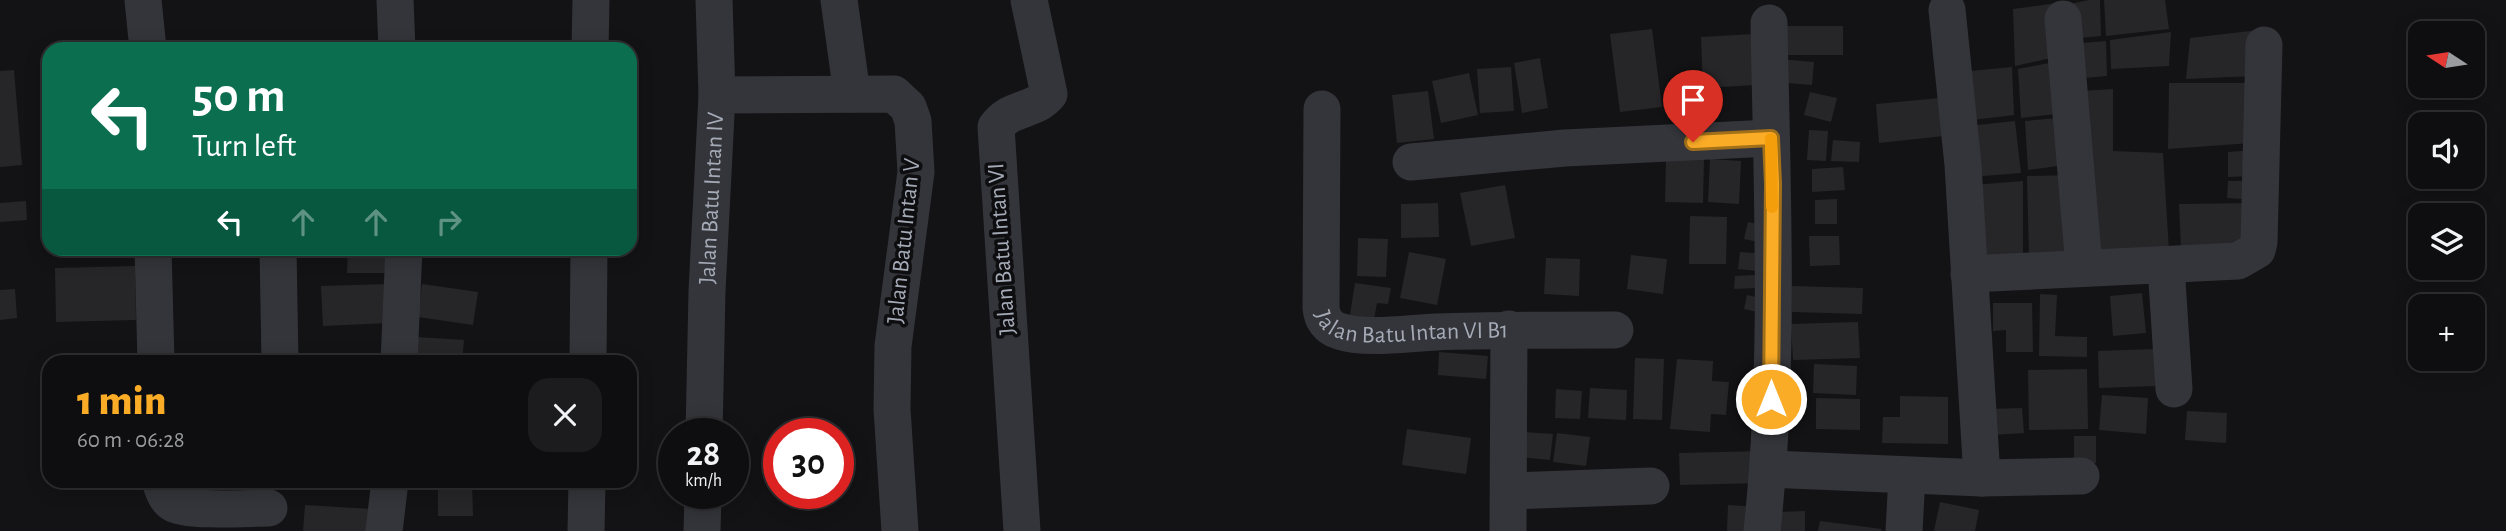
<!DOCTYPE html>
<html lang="en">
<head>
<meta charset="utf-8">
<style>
	body { margin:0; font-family:"Alegreya Sans",sans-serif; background:#1c1c1e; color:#f1f3f6; height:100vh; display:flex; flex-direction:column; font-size:26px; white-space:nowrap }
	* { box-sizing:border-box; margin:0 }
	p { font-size:23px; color:#9b9c9f }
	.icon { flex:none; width:38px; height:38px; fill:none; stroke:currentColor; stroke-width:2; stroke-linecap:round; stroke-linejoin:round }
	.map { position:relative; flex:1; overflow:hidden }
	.side { position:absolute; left:42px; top:355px; width:595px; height:133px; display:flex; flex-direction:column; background:#0e0e10; border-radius:21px; box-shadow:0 4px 18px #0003,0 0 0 2px #2e2e30 }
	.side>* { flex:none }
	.banner { position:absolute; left:42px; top:42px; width:595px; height:214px; border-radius:21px; box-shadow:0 4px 18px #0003,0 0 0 2px #2e2e30; background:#0b6e4f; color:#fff; overflow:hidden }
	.needle { width:46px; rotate:282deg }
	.tools { position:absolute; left:2408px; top:21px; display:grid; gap:14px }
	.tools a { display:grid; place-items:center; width:77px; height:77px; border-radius:14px; background:#0e0e10; box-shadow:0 4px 18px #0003,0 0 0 2px #2e2e30; font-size:35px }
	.speed { position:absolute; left:658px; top:418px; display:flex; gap:14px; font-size:35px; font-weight:700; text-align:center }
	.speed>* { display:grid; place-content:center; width:91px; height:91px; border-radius:50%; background:#0e0e10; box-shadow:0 4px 18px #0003,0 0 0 2px #2e2e30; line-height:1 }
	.speed small { font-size:18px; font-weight:400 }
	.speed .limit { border:10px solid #d22; background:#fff; color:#111 }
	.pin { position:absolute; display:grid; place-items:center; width:60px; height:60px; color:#fff; margin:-72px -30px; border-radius:50% 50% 50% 0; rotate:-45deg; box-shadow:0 0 7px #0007 }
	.pin .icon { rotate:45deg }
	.me { position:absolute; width:77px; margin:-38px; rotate:0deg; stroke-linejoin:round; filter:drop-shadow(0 0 5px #0008) }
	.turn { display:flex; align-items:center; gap:24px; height:147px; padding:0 35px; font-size:32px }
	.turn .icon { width:91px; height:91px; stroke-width:2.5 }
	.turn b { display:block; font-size:49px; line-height:60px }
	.lanes { display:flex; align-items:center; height:66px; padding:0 35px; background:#0003; justify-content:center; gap:35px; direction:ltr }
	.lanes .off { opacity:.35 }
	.round { display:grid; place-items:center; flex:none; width:74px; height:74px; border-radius:21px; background:#1c1c1e }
	.overview { display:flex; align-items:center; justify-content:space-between; height:119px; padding:0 35px }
	h1 { font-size:42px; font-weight:800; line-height:52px; color:#faac27 }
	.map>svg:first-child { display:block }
	.building { fill:#262629 }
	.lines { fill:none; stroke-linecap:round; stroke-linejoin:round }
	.minor { stroke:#34353a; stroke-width:37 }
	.route-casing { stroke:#a27019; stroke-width:18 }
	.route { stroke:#faac27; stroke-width:12 }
	.slow { stroke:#f59e0b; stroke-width:12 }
	.labels { text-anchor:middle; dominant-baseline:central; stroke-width:7; stroke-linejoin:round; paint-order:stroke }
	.street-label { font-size:24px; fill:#a4aab6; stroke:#0e0e10 }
</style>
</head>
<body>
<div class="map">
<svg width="2506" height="531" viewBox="0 0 2506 531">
	<rect width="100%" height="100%" fill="#131315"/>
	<path class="building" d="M2089,0H2100L2101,36L2069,39L2065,5Z
		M2104,0H2165L2169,29L2106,36Z
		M2057,3L2060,56L2015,66L2013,9Z
		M1777,26H1843V55H1777Z
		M1652,29L1662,107L1620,112L1610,34Z
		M2259,30L2254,76L2186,79L2190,38Z
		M2171,32L2169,66L2111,69L2110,40Z
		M1754,34L1756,85L1703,88L1701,37Z
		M2106,41L2107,76L2072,79L2070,44Z
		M1540,58L1548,108L1522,113L1514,63Z
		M1777,59L1814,62L1812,85L1775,82Z
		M2060,61L2065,113L2021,118L2018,69Z
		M1511,67L1514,111L1480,113L1477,69Z
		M2012,67L2014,115L1965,121L1960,72Z
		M14,70L22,165L0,167V71Z
		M1469,73L1478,115L1441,123L1432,81Z
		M2169,83H2252V143L2168,149Z
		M2113,89V151L2163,153L2169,251L2093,253L2080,91Z
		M1428,91L1434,139L1397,143L1392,95Z
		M1810,92L1837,98L1831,122L1804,115Z
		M1940,98L1944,136L1879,143L1876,104Z
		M2069,117L2073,164L2028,170L2025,121Z
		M2015,121L2021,173L1970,177L1968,126Z
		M1809,130L1828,131L1826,161L1807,160Z
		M1833,140L1860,142L1859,162L1831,161Z
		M2254,150V176L2228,177V152Z
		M1666,157L1704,158L1703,203L1665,202Z
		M1710,159L1741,161L1739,204L1708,202Z
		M1843,167L1845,190L1812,192V169Z
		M2072,175L2078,251L2029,257L2027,176Z
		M2023,181V256L1976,258L1973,185Z
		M2228,181H2256L2257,200L2227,198Z
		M1505,185L1515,238L1471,246L1460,193Z
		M1837,199V224H1815V200Z
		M26,201L27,220L0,222V203Z
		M1438,203L1439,237L1401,238V204Z
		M2255,203V249L2181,247L2179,204Z
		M1690,216L1727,217L1726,264H1689Z
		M1748,222L1767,226L1763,243L1744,239Z
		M1809,236H1839L1840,265L1810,266Z
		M1358,238L1388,239L1386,277L1357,276Z
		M348,248H397V273H347Z
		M1409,252L1446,259L1437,305L1400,298Z
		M1740,252L1768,254L1766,272L1738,269Z
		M1631,255L1667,259L1663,294L1627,289Z
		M1546,258L1580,259L1579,296L1544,294Z
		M135,266L136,320L56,322L55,268Z
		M1756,275V288L1734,289L1735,276Z
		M1355,283L1391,288L1388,304L1377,303L1373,325L1349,321Z
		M388,284L389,323L323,326L321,286Z
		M422,284L478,292L473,325L418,317Z
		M1792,286L1863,288L1862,314L1792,312Z
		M15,289L17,318L0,320V290Z
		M2142,293L2146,333L2113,336L2110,296Z
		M2040,294L2057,295L2055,336L2087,337V357L2039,356Z
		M1747,295L1760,298L1757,312L1744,309Z
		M1993,303H2032L2033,352H2006V330L1993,331Z
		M1858,322L1860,358L1793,360L1791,324Z
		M417,337L464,340L462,362H416Z
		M2155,349V386L2099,388L2098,351Z
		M1439,352L1488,356L1486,379L1438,375Z
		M357,353L395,355V362H357Z
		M1635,358L1664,359L1662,420L1633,419Z
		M1677,359L1713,361L1712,381L1729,382L1726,415L1711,414L1710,432L1670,429Z
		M1814,364L1857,366L1856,395L1813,393Z
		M2087,369L2088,429L2029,430L2028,370Z
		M1590,388L1627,390L1626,420L1588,418Z
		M1556,389L1582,391L1580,419L1555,418Z
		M2102,395L2148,398L2146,434L2099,430Z
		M1900,396L1948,397V444L1882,443L1883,417H1900Z
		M1816,398L1860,399V430L1816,429Z
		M2022,408L2024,433L1993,435L1991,409Z
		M2187,411L2227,413L2226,443L2185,440Z
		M1407,429L1471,438L1466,474L1402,465Z
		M1523,432L1553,434L1550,460L1520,457Z
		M1557,433L1590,437L1586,466L1553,462Z
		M2074,436H2096V463H2074Z
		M1763,451L1764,483L1680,485L1679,453Z
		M438,481H472L473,516H438Z
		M1940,502L1979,510L1975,531H1934Z
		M305,505L373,509L371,531H303Z
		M1728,505L1759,507L1758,531H1727Z
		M1805,511V531H1777V512Z
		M1820,521L1882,529L1881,531H1818Z"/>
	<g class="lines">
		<g class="minor">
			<path d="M143,0L148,49"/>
			<path d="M395,0L397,49"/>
			<path d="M714,0L717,95"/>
			<path d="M839,0L852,94"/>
			<path d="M1947,10L1963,165L1982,478"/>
			<path d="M2063,19L2084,267"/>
			<path d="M590,49L591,0"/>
			<path id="s1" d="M1322,109L1321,308C1322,319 1328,328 1339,331C1365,340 1409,333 1436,332C1496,330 1555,330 1615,330"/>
			<path d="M1411,162L1565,148L1771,138"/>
			<path d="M153,248L156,362"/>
			<path d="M278,248L280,362"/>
			<path d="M2166,266L2174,389"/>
			<path d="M1969,274L2238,261L2257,250L2259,242L2264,45"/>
			<path d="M399,362L404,248"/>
			<path d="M588,362L589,248"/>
			<path id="s2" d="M704,434L707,291L717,95L894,94L908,107L913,121L916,172L893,346L892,409L900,531"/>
			<path d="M1769,469L1982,478L2081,476"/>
			<path d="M160,481C163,490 166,500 174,504C192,512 248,508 269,508"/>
			<path d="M1509,491L1651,486"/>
			<path d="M384,531L390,481"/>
			<path d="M586,531L587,481"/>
			<path d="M702,531L703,494"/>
			<path d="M1022,531L996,127C1011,106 1035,112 1049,94L1029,0"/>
			<path d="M1508,531L1509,329"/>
			<path d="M1762,531C1780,365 1772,190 1769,23"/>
			<path d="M1904,531L1907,476"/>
		</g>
	</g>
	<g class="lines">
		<g class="route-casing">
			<path id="route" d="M1693,142L1771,138L1773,184L1771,399"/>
		</g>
		<use href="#route" class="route"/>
		<path class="slow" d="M1771,139L1772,207"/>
	</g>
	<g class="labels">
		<g class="street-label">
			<text stroke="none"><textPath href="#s2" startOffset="236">Jalan Batu Intan IV</textPath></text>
			<text transform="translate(904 241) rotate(-84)">Jalan Batu Intan V</text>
			<text transform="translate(1002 249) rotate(-94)">Jalan Batu Intan VI</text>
			<text stroke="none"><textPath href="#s1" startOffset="301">Jalan Batu Intan VI B1</textPath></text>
		</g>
	</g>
</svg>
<div class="tools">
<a><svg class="needle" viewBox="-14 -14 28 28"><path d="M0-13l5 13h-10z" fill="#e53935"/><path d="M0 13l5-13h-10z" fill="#9b9c9f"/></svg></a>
<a><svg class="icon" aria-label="sound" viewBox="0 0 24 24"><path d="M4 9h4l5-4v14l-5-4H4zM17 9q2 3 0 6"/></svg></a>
<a><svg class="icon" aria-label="layers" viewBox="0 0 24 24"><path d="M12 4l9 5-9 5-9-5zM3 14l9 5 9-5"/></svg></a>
<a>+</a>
</div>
<div class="speed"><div>28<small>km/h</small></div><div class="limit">30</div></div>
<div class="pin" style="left:1693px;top:142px;background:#d93025"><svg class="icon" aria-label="arrive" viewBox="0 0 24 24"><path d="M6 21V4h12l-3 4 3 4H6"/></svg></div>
<svg class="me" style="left:1771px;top:399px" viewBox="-20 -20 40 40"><circle r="17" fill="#faac27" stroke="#fff" stroke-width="3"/><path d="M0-11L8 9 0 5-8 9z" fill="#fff"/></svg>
<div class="banner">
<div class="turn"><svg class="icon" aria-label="left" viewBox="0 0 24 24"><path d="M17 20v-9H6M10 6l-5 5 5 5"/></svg><div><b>50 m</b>Turn left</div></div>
<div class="lanes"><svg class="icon" aria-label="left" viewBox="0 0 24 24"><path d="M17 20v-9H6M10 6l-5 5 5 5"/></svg><svg class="icon off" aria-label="ahead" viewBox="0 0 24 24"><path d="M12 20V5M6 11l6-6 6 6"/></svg><svg class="icon off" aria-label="ahead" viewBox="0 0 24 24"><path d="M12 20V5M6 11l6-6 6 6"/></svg><svg class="icon off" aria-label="right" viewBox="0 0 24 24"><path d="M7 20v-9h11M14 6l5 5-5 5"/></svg></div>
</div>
<section class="side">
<div class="overview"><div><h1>1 min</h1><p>60 m · 06:28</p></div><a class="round"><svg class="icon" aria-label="close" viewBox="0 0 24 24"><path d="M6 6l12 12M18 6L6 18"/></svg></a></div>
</section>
</div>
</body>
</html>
